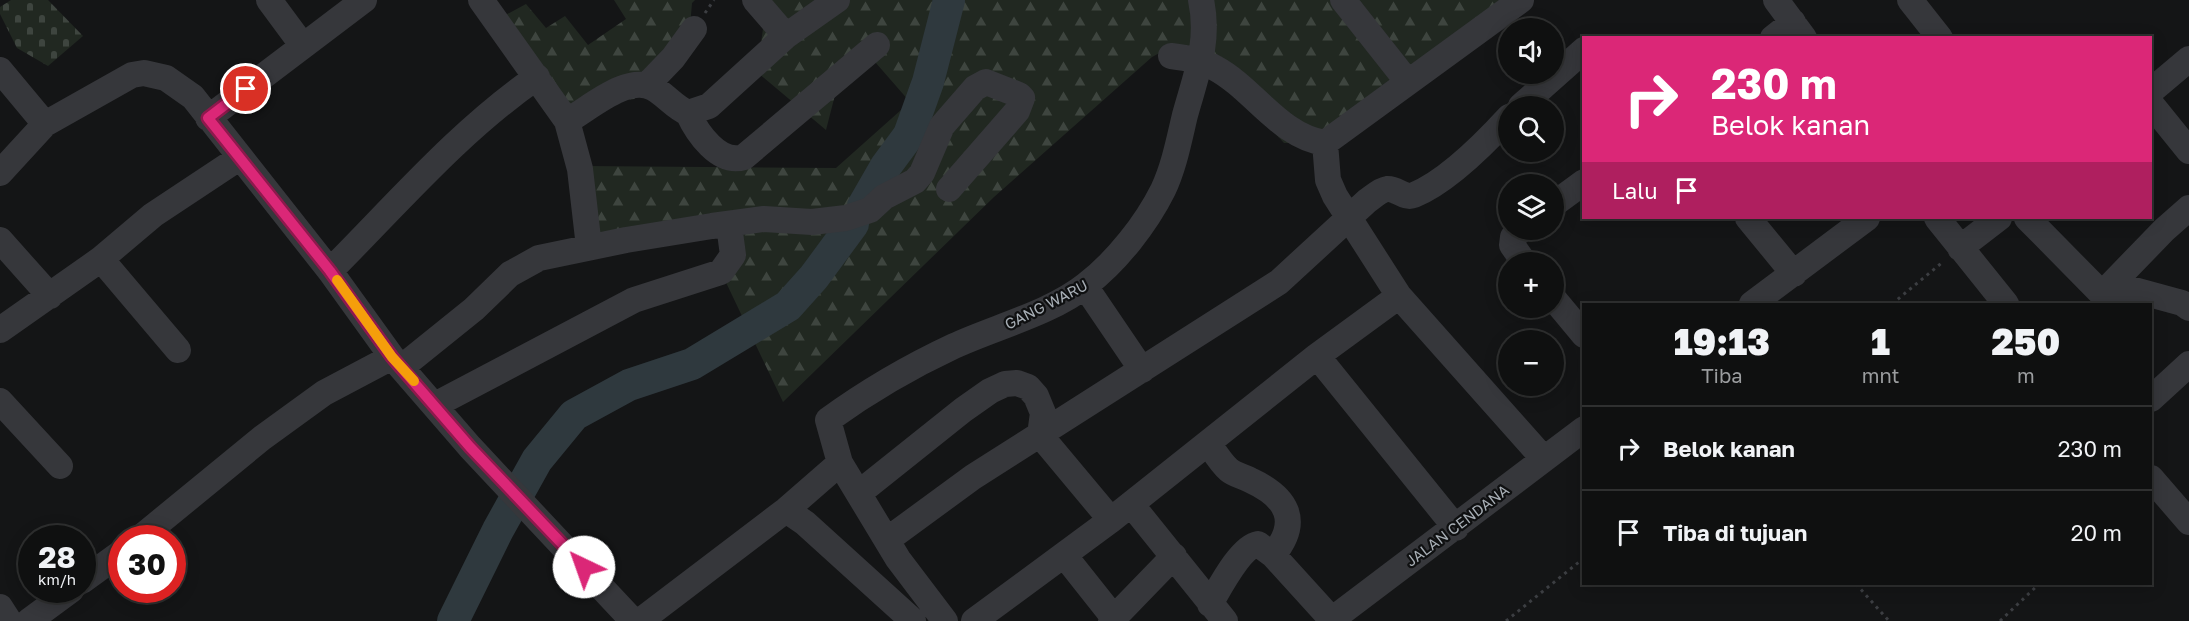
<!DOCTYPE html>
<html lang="id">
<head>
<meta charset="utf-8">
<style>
	body { margin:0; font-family:"Golos Text",sans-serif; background:#1d1e1e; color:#f1f3f6; height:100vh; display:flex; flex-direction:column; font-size:22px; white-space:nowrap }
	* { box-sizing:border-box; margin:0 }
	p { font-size:20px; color:#9b9d9f }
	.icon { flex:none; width:33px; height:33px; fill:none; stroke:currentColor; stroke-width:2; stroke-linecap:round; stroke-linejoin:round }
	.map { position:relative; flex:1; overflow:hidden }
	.sheet { position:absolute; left:1582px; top:303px; width:570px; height:282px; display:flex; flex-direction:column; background:#0f1010; border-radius:0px; box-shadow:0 3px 15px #0003,0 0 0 2px #2f3030 }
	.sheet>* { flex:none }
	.banner { position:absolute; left:1582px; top:36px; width:570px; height:183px; border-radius:0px; box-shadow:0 3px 15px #0003,0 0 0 2px #2f3030; background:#db2777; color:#fff; overflow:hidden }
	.fabs { position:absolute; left:1498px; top:18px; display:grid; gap:12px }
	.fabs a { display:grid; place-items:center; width:66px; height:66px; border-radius:50%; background:#0f1010; box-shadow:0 3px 15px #0003,0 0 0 2px #2f3030; font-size:30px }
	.speed { position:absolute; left:18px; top:525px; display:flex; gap:12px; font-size:30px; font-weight:700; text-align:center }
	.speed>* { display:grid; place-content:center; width:78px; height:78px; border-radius:50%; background:#0f1010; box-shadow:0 3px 15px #0003,0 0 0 2px #2f3030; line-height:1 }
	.speed small { font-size:15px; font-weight:400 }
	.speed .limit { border:9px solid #d22; background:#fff; color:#111 }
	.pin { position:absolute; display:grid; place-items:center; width:51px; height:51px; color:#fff; margin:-26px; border:3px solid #fff; border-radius:50%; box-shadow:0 2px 6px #0007 }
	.me { position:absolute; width:66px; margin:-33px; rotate:318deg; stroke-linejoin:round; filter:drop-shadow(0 0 4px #0008) }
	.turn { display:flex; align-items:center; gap:21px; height:126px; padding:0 30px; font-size:27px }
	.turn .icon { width:78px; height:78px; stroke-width:2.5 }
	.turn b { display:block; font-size:42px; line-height:51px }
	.then { display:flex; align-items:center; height:57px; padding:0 30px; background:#0003; gap:12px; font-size:22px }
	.eta { display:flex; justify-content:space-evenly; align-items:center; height:102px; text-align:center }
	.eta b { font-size:36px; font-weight:800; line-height:42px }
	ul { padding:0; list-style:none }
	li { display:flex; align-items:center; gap:18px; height:84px; padding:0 30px; border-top:2px solid #2f3030 }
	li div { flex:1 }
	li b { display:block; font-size:22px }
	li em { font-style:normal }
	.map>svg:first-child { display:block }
	.forest { fill:url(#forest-firs) }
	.cemetery { fill:url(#cemetery-stones) }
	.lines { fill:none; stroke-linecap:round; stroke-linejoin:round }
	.river { stroke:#2f393e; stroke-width:32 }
	.path { stroke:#3c3e42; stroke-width:3; stroke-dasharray:3 4.5; stroke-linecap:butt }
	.minor { stroke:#36373b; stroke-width:26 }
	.route-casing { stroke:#8e194d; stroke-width:15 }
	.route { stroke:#db2777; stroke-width:10 }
	.slow { stroke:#f59e0b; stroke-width:10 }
	.labels { text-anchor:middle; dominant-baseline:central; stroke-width:4.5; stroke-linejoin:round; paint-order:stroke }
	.street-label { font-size:15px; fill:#a7aeb5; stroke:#0f1011 }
</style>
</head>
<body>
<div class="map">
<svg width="2189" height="621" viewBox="0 0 2189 621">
	<defs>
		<pattern id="forest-firs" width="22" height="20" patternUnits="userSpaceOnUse" patternTransform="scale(1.5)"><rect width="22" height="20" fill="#212821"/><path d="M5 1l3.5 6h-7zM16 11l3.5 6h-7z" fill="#3e453f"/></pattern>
		<pattern id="cemetery-stones" width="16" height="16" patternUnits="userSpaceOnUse" patternTransform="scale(1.5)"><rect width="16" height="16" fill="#212821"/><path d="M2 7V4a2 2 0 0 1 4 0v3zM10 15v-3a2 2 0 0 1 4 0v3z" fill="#3e453f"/></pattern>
	</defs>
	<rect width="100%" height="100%" fill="#141516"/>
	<path class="forest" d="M614,0H695L692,3L688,49L634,99L568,106L498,19L526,4L546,28L565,16L588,45L626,19Z
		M767,0H1514L1325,143H1284L1208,60L1167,49L1152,57L994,197L783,402L722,274L730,220L590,242L582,166L836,168L910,102L862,47L844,60L826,130L757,72Z"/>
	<path class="cemetery" d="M11,0H48L83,36L48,66L17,48L0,14V7Z"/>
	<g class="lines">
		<path class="river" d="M863,206L886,166L909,135L928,82L949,0
			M453,621L498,530L537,460L574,415L629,385L692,364L788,306L814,277L853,224"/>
		<path class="path" d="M705,13L714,0
			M1892,304L1944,261
			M1856,584L1889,621
			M1506,621L1584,558
			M2000,621L2039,584"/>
		<path class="minor" d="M269,0L303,46
			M481,0L567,121L580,169L589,247
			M1343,0L1407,81
			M1521,0L1325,143L1328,180L1335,196L1399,296L1543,458
			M1776,0L1804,38
			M1910,0L1940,38
			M786,36L837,0
			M1773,38L1793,22
			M1171,56C1187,58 1201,60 1215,68C1254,89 1279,136 1325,143
			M0,70L45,124
			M647,85L673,58L694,29
			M2151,91L2189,59
			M2151,104L2189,151
			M1521,106L1584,50
			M688,113C697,133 719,165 744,157L877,45
			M208,118L364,0
			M567,121C589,109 627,74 653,88C666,95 674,107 688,113L709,106L786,36L755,0
			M0,173L45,124L132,75L144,73L166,78L193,97L330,271L392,357L470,447L633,621
			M1554,204L1584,182
			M1748,218L1794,274
			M1937,218L2006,304
			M2027,218L2102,294L2127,288L2182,303L2189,308
			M1521,230L1513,237L1512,245L1524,262
			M0,240L50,296
			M1960,248L1999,218
			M101,259L178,350
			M330,271C397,204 459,131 537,77
			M1085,286L1142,370
			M2102,294L2164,230L2189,208
			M1554,299L1584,335
			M1752,304L1867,218
			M0,330L101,259L153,215L239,158
			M1317,356L1456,528
			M402,367L474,309L510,274L539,258L626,240L712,226L764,219L812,222L846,218L870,210L884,197L915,181L922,173L942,126L975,88L986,82L1019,95L1022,98L1017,111L949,189
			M2151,399L2189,364
			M0,401L60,466
			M435,405L634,300L721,272L733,255L729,225
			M1209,444C1215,453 1221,463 1229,470C1235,475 1243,476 1250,480C1287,497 1301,521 1273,555
			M2151,478L2189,522
			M859,493L963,410L990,391L1005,384L1017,383L1028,387L1036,396L1043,413L1040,435L1111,520
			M1131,504L1225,621
			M786,510L805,523L913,621
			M140,538L262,438L324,393L392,357
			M887,540L973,477L1279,282L1367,201C1373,197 1380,190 1387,189C1397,188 1404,199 1414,195C1446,182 1486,142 1509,117
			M1064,555L1114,618
			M82,581L122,552
			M1210,604C1219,589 1240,547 1258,544L1273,555L1333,621
			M0,607L9,621
			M29,621L71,590
			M640,621L786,510L840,463
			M945,621L898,559L840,463L828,420C868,391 909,367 954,346C995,327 1051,313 1086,285C1117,261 1146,224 1163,190C1174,167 1179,140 1185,115C1196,75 1210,42 1201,0
			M974,621L1111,520L1317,356L1399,296
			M1111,621L1174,556
			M1330,621L1584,429"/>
	</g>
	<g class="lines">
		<g class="route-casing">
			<path id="route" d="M246,89L208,118L330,271L392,357L470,447L584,567"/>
		</g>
		<use href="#route" class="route"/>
		<path class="slow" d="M337,280L392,357L414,381"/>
	</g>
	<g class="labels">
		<g class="street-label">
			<text transform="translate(1046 304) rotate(-27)">GANG WARU</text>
			<text transform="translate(1457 525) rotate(-37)">JALAN CENDANA</text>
		</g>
	</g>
</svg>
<div class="fabs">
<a><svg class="icon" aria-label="sound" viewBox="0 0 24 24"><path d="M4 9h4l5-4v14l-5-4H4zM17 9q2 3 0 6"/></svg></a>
<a><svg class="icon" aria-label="search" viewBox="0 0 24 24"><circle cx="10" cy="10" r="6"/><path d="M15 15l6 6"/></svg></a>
<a><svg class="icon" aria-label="layers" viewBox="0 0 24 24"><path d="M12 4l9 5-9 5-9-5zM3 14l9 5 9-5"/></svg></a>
<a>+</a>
<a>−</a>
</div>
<div class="speed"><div>28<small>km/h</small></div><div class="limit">30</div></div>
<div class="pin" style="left:246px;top:89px;background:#d93025"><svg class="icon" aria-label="arrive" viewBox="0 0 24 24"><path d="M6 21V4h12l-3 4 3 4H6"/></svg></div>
<svg class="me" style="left:584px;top:567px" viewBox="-20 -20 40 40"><circle r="19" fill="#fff"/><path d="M0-13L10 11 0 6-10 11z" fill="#db2777"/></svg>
<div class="banner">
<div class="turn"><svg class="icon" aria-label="right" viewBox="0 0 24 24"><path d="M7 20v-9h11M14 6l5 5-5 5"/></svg><div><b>230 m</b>Belok kanan</div></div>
<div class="then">Lalu<svg class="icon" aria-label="arrive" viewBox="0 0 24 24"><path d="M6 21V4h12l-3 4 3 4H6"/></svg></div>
</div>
<section class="sheet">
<div class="eta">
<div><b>19:13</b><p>Tiba</p></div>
<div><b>1</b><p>mnt</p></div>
<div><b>250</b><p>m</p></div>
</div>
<ul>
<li><svg class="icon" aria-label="right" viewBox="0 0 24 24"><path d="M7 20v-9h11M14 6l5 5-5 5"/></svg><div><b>Belok kanan</b></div><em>230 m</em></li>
<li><svg class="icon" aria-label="arrive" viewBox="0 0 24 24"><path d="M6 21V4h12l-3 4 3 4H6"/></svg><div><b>Tiba di tujuan</b></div><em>20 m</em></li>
</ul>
</section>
</div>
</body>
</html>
